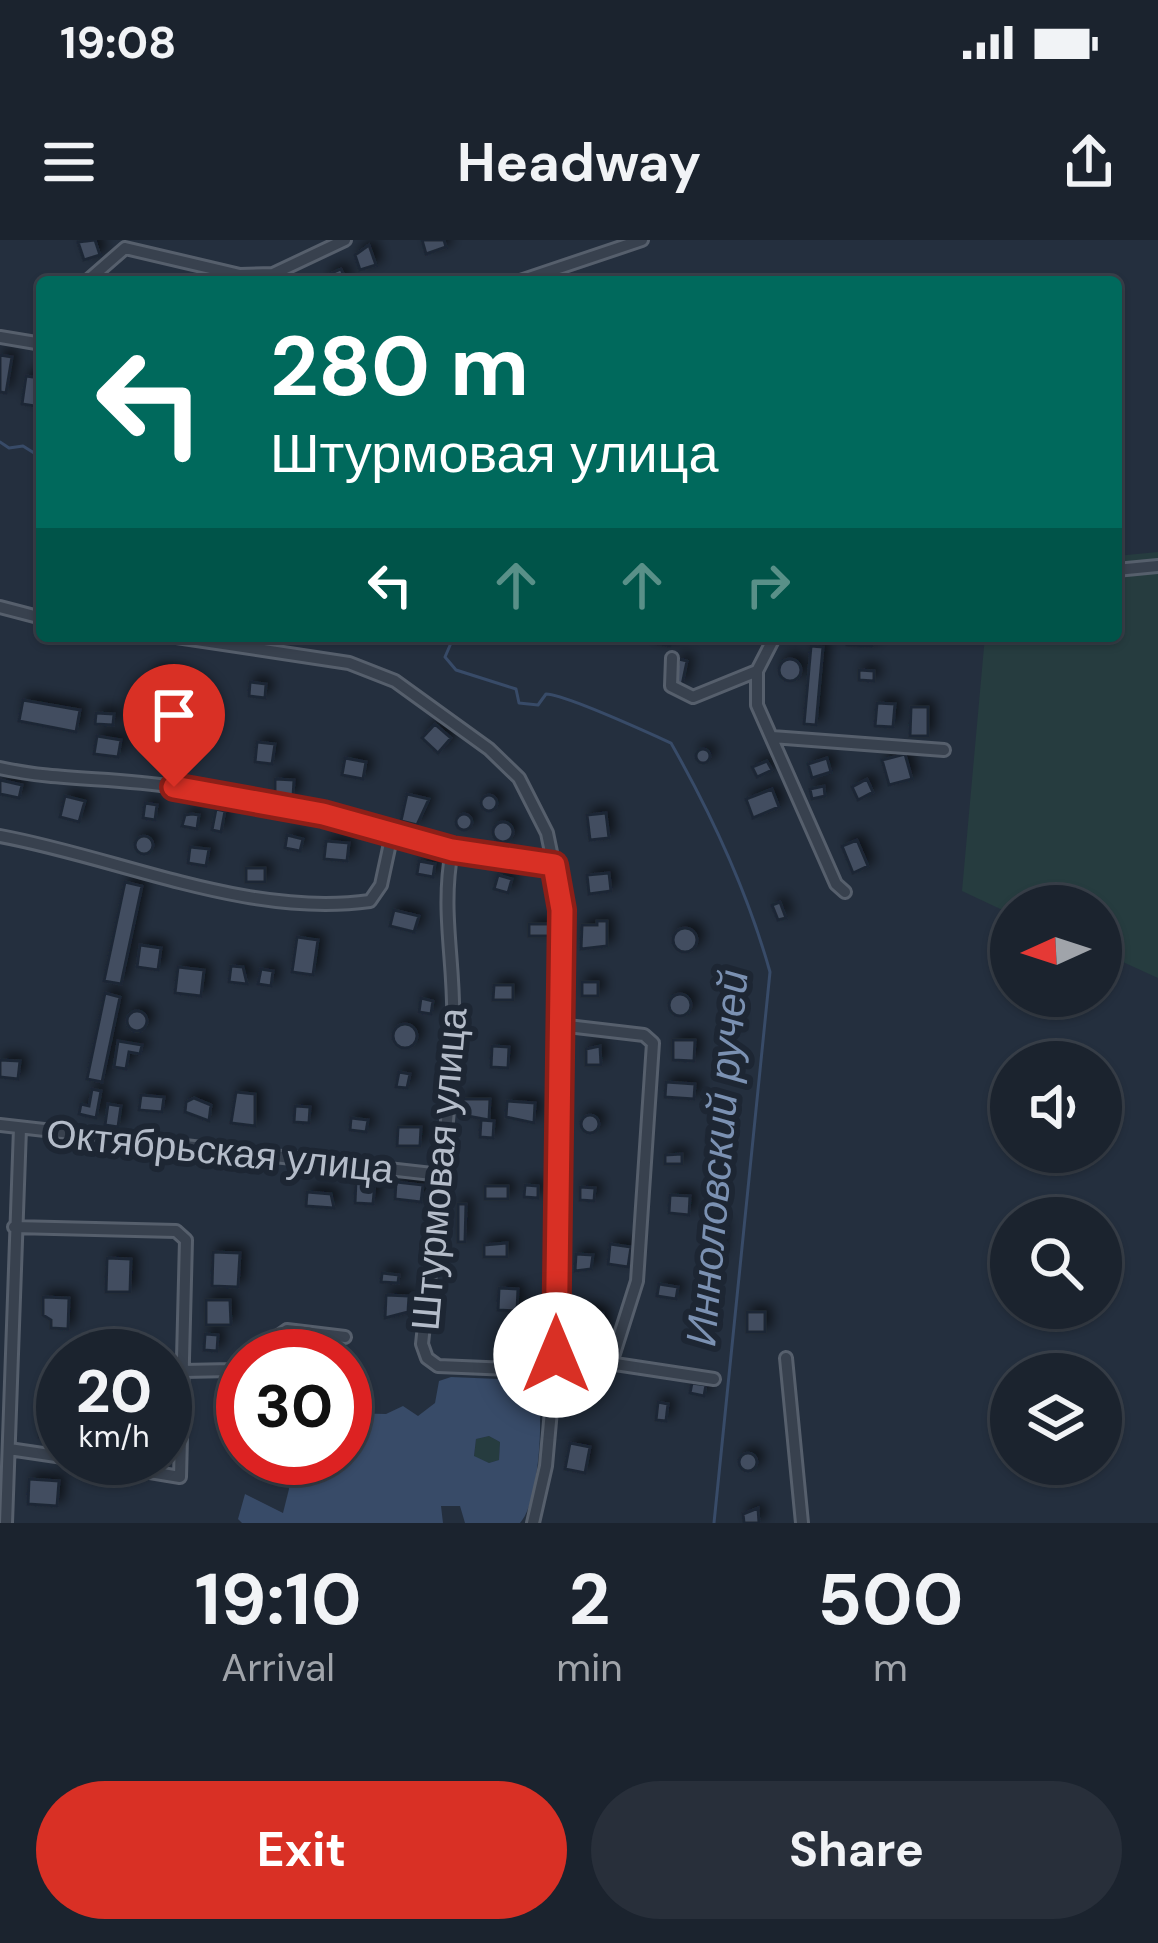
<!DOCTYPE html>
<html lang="en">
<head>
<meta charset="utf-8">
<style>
	body { margin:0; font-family:"DM Sans",sans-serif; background:#282f3a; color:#f1f3f6; height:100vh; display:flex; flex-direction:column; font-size:45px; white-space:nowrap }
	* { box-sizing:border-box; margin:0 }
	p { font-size:39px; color:#a0a4aa }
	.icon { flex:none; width:66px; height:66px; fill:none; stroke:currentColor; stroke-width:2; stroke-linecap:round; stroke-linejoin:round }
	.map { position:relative; height:1283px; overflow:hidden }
	.drawer { display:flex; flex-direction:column; background:#1b232e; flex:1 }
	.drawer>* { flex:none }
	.hud { position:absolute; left:36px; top:36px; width:1086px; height:366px; border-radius:12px; box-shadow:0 3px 9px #0004,0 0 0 3px #39404a; background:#00695c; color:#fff; overflow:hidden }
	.needle { width:78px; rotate:267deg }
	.controls { position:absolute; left:990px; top:645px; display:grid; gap:24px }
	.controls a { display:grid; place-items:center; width:132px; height:132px; border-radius:50%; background:#1b232e; box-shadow:0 3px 9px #0004,0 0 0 3px #39404a; font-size:60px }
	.speed { position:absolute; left:36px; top:1089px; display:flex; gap:24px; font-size:60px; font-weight:700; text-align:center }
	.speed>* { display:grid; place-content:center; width:156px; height:156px; border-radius:50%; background:#1b232e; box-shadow:0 3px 9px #0004,0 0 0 3px #39404a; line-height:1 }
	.speed small { font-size:30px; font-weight:400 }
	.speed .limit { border:18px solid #d22; background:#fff; color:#111 }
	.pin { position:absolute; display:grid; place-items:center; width:102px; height:102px; color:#fff; margin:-123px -51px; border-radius:50% 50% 50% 0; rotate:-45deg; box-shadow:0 0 12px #0007 }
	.pin .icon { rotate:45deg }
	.me { position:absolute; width:132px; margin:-66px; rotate:0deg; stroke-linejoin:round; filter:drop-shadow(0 0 9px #0008) }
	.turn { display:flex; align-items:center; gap:42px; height:252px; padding:0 36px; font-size:54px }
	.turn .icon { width:156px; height:156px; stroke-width:2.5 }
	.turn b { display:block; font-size:84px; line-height:102px }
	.lanes { display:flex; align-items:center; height:114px; padding:0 36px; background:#0003; justify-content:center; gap:60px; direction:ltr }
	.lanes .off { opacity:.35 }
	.eta { display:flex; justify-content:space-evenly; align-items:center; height:204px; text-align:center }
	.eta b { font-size:72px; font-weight:700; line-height:84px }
	.primary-button { display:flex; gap:24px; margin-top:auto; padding:24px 36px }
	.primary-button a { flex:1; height:138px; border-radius:72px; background:#d93025; color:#fff; font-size:48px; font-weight:700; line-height:138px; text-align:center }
	.primary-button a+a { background:#282f3a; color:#f1f3f6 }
	.status { display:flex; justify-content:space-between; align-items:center; height:84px; padding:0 60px; background:#1b232e; direction:ltr }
	.status svg { height:33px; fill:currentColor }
	header { display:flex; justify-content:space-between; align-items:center; height:156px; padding:0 36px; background:#1b232e; font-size:54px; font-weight:700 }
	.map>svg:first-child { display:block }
	.green { fill:#263c3f }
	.water { fill:#384b68; fill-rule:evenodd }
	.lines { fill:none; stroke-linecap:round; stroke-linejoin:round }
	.stream { stroke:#384b68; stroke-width:3 }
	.building { fill:#424e60; stroke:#1f2835; stroke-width:3; filter:url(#shadow) }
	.street-casing { stroke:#565f6c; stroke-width:16 }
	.street { stroke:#38414e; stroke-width:10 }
	.route-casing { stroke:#8d1f18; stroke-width:30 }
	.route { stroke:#d93025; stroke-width:21 }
	.labels { text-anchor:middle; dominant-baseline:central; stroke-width:12; stroke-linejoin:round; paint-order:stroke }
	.street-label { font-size:39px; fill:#b4bcc9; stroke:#1d2633 }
	.water-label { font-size:42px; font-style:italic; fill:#7b91b2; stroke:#1d2633 }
</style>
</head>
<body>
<div class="status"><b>19:08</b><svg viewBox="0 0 49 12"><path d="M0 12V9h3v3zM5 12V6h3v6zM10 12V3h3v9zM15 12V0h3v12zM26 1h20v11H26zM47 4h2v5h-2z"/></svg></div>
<header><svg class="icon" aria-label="menu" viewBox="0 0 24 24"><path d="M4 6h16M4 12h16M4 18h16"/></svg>Headway<svg class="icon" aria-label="share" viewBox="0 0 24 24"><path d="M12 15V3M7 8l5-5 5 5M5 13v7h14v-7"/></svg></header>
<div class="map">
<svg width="1158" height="1283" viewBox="0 0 1158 1283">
	<defs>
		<filter id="shadow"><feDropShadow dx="5.5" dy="-5.5" stdDeviation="6" flood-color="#0009"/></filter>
	</defs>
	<rect width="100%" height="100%" fill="#242f3e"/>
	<path class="green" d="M1158,312V738L1101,712V666H1011V674L962,651L985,396H1116V316Z
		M489,1196L500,1202L499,1220L489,1223L474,1217L476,1199Z"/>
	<path class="water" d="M451,1137L525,1140L536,1146C545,1171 539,1264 520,1283H465L460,1266H441L443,1283H242L238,1279L245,1254L283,1273L289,1249L285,1218H345V1173L386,1174L403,1166L418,1176L435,1163L439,1141ZM489,1196L500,1202L499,1220L489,1223L474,1216L476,1199Z"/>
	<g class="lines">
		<path class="stream" d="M0,202L9,208L23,206L42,218
			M42,252L35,259L42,265
			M454,396L445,417L456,430L516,449L519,463L538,465L546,454C564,454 649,493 671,503C713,577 747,650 770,732L714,1283"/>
	</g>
	<path class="building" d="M95,0L100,15L84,20L78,2Z
		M422,0H444L446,7L426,14Z
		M369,5L376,25L360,30L355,15Z
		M341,29L347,42H328L325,36Z
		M0,115L12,117L6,153L0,152Z
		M26,136L40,138L35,166L22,164Z
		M651,396H673L670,406L650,402Z
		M845,396H873L872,406L847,405Z
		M811,406L823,407L816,485L804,484Z
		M779 430a11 11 0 1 1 22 0a11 11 0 1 1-22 0Z
		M679,419L687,421L682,445L674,443Z
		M859,430L874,431V441L859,440Z
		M155,432L177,436L175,452L152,448Z
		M250,442L266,444L265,458L249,456Z
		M23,460L80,470L76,492L19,481Z
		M877,463L895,464L893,487L875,486Z
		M911,467H928V496H910Z
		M96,473L114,474L113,485L95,484Z
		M435,484L451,498L438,513L422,498Z
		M97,496L121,500L118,517L94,514Z
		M257,502L275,504L272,524L255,522Z
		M696 516a7 7 0 1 1 14 0a7 7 0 1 1-14 0Z
		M905,514L912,539L889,545L882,520Z
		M345,518L366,522L363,539L342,535Z
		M827,518L831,532L812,538L808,524Z
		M767,521L772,530L757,537L752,527Z
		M275,539L294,540L293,557L275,556Z
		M867,539L873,552L858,560L852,547Z
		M0,540L22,545L19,558L0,554Z
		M824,546L825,556L812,559L810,549Z
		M772,549L779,567L753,578L746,559Z
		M407,554L429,559L417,585L401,581Z
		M481 563a8 8 0 1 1 16 0a8 8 0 1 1-16 0Z
		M65,556L85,561L79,582L60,577Z
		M145,563L157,565L155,580L143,578Z
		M216,569L225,571L221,592L212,590Z
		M606,573L609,598L590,600L587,575Z
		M456 582a8 8 0 1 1 16 0a8 8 0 1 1-16 0Z
		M192,574L199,575L197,589L182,586L185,575Z
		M493 592a10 10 0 1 1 20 0a10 10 0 1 1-20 0Z
		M287,595L303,599L300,611L285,608Z
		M135 605a9 9 0 1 1 18 0a9 9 0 1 1-18 0Z
		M857,600L868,626L853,633L842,606Z
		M326,601L349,603L347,621L324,619Z
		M190,607L209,609L206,626L188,623Z
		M419,621L435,624L433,637L417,634Z
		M246,628H265V642H246Z
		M609,633L611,651L589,654L587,635Z
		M498,635L512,639L508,653L494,649Z
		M125,642L142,646L121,744L104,741Z
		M780,662L786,678L778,680L772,665Z
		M394,670L419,676L414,692L390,686Z
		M597,681H607V706L581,709L582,685H597Z
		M529,684H554V696H529Z
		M673 700a12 12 0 1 1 24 0a12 12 0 1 1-24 0Z
		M297,697L318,700L313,735L292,732Z
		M140,705L161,708L158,730L137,727Z
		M231,726L243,727L247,744L229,742Z
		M178,727L204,730L201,756L175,753Z
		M261,729L273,731L271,746L258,744Z
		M582,742H598V756H582Z
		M494,745H513V760H493Z
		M105,753L120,757L102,842L87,839Z
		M669 765a11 11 0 1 1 22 0a11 11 0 1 1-22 0Z
		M421,758L433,761L431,774L419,772Z
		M127 781a10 10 0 1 1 20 0a10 10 0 1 1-20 0Z
		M723,777H734V791H723Z
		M393 796a12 12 0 1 1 24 0a12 12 0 1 1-24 0Z
		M673,800H695L694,821L673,820Z
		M118,801L142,805L140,814L129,812L126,829L114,827Z
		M492,806L509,807L508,828L491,827Z
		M600,806L601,825H586V809Z
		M0,820L20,821L18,839L0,837Z
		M399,832L410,834L407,848L396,847Z
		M666,842L695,844L694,859L665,857Z
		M92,849L101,851L96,878L79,874L81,864L89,866Z
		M236,852L255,854V886L231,883Z
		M141,855L164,857L162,872L139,870Z
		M194,858L211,865L209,881L185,872L186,862Z
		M463,859H490L489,880L462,875Z
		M507,861L535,863L534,883L506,877Z
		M108,864L121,866L118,887L105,885Z
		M295,866L310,867L309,883L294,882Z
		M581 884a9 9 0 1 1 18 0a9 9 0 1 1-18 0Z
		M351,878L368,880L366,892L350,890Z
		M481,880L494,881L493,898L480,897Z
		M398,887H421L420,906H397Z
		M711,897L721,898L720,911L710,910Z
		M682,914V924H665V915Z
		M356,940L375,942L373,964L355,963Z
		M396,942L423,945L421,962L395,959Z
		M525,945L538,946V958L524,957Z
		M485,946H508V959H485Z
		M580,947L595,948L594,961L580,960Z
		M307,952L331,954L334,968L306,966Z
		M670,955L690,956L689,975L669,973Z
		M458,964H466L465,1002H458Z
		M708,984L722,986L719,1017L705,1016Z
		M507,1003V1017H484V1005Z
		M610,1004L631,1007L628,1027L608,1024Z
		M213,1012L240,1013L238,1047L212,1046Z
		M576,1014L593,1015L591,1029L575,1031Z
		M107,1018L131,1019L130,1052H106Z
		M382,1033L399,1035L398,1043L381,1042Z
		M659,1044L678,1047L676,1059L657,1056Z
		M499,1048L518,1049L517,1071L498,1070Z
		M386,1055L409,1056L408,1072L385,1078Z
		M43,1057L69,1058L68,1089L51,1088V1080L43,1075Z
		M206,1060H230L231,1085H206Z
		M580,1071L603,1073L602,1085L579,1082Z
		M747,1072H765V1092H747Z
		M579,1082L602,1085L601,1096L577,1094Z
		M511 1104a10 10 0 1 1 20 0a10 10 0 1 1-20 0Z
		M205,1094L218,1095L217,1111L204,1110Z
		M577,1094L601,1096L600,1106L576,1103Z
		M692,1143L706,1145L704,1156L690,1153Z
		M572,1146L591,1148L589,1163L570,1161Z
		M658,1162L668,1164L666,1181L656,1180Z
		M63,1166V1196L39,1197L38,1167Z
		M570,1203L590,1207L585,1233L565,1229Z
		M739 1222a9 9 0 1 1 18 0a9 9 0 1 1-18 0Z
		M29,1239L59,1241L57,1266L28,1264Z
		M758,1268L759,1283H744L743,1274Z"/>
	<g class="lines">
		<g class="street-casing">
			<path id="street" d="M125,8L240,35L273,34L345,0
				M86,42L125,8
				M517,42L642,0
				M0,97L42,104
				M1116,330L1158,326
				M0,367L42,378
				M170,396L349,423L395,441L489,509L519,538L547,593L563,670L556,1115L546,1226L533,1283
				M775,396L757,431V465L836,644L845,652
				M672,418L671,446L693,457L757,431
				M772,497L944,510
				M0,528C57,541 116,537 174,547C302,568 426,609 554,625
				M0,596C120,618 247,678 370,661L381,645L392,594
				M452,610C440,675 456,725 453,792C449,896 433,1000 422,1104L427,1118L438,1126L556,1131
				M559,785L644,795L653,803L637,1041L611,1123
				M0,885L441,935
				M14,987L176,991L186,1000L180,1237L66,1218
				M556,1115L714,1139
				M250,1116L287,1090L345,1097
				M786,1118L802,1283
				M183,1131L232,1130L243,1121
				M9,1209L63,1217
				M6,1283L20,888"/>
		</g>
		<use href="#street" class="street"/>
	</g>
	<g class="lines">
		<g class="route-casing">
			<path id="route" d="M174,547L323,574L452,610L554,625L562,670L556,1115"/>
		</g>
		<use href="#route" class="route"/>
	</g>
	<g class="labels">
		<g class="street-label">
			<text transform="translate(220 911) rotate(6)">Октябрьская улица</text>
			<text transform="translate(439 929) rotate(-85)">Штурмовая улица</text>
		</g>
		<g class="water-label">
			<text transform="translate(717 918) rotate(-85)">Инноловский ручей</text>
		</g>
	</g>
</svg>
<div class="controls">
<a><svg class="needle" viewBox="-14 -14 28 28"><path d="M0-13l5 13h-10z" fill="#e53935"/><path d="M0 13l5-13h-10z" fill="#a0a4aa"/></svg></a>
<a><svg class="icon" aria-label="sound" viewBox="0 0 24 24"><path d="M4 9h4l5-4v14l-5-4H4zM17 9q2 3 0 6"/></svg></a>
<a><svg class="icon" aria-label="search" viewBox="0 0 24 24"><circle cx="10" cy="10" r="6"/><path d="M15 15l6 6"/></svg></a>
<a><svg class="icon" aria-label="layers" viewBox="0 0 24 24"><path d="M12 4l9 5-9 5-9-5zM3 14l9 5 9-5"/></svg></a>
</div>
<div class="speed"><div>20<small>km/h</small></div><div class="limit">30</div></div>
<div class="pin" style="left:174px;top:547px;background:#d93025"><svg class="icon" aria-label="arrive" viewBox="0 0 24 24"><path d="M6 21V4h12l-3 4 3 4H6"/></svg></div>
<svg class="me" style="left:556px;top:1115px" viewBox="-20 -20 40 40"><circle r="19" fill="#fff"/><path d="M0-13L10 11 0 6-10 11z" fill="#d93025"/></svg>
<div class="hud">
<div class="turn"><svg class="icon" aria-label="left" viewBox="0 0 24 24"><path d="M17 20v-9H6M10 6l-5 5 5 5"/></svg><div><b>280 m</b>Штурмовая улица</div></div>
<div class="lanes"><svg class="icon" aria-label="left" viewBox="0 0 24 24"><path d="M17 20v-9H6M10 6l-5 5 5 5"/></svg><svg class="icon off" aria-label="ahead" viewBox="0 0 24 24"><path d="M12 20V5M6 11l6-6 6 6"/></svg><svg class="icon off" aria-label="ahead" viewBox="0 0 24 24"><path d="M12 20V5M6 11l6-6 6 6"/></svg><svg class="icon off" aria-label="right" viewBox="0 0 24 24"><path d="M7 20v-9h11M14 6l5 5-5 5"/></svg></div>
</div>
</div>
<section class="drawer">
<div class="eta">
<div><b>19:10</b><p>Arrival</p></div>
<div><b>2</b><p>min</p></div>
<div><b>500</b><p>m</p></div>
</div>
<div class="primary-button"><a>Exit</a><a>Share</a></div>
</section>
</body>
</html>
